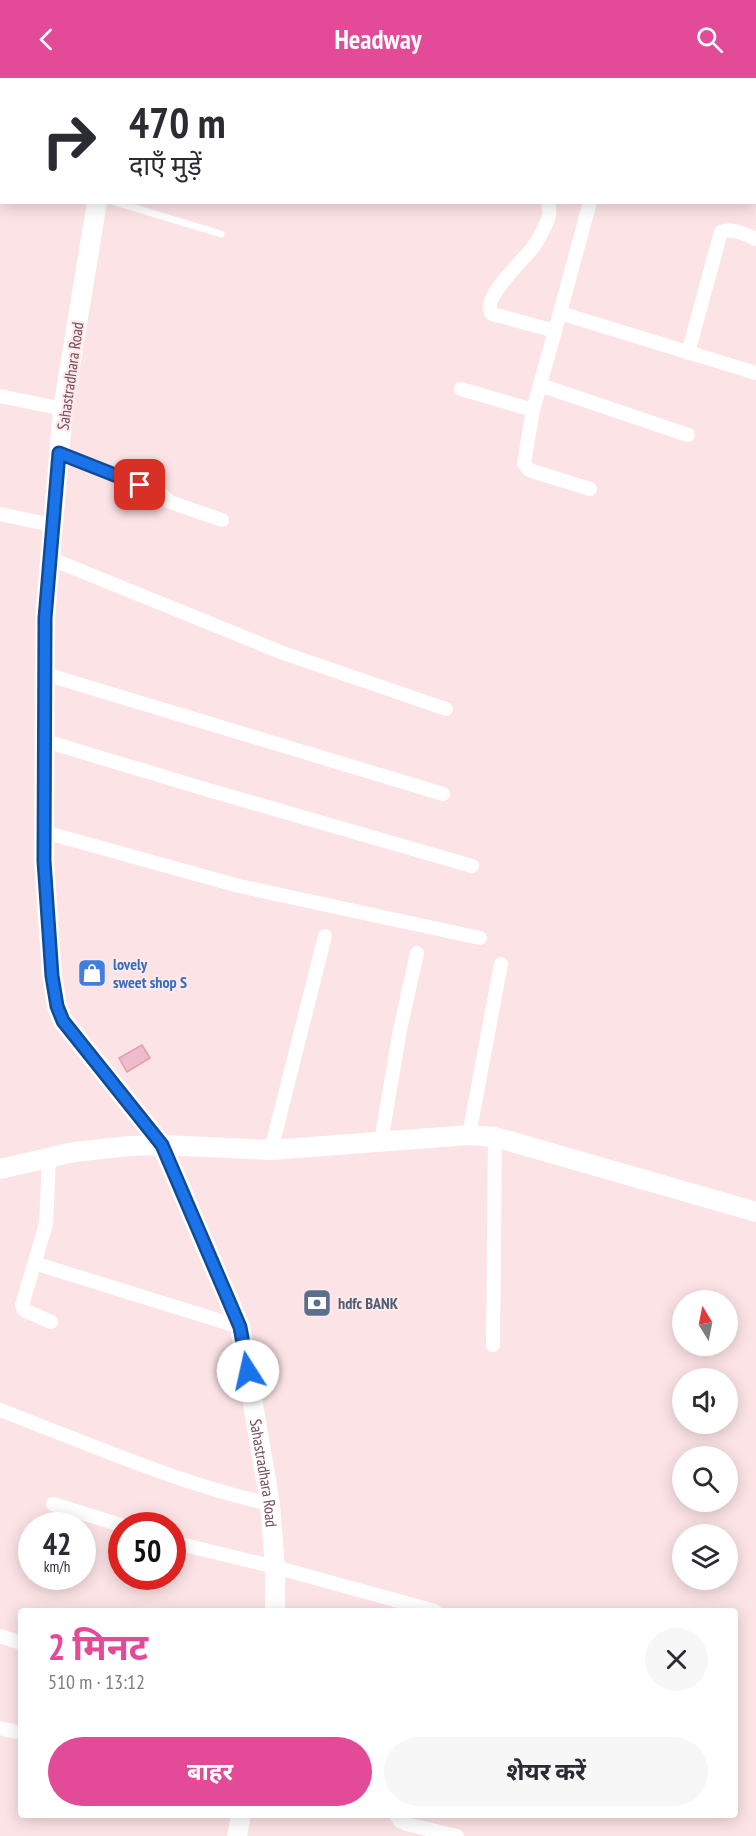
<!DOCTYPE html>
<html lang="hi">
<head>
<meta charset="utf-8">
<style>
	body { margin:0; font-family:"PT Sans Narrow","Noto Sans Devanagari",sans-serif; background:#f7f7f7; color:#2b2b33; height:100vh; display:flex; flex-direction:column; font-size:22px; white-space:nowrap }
	* { box-sizing:border-box; margin:0 }
	p { font-size:20px; color:#7c7c81 }
	.icon { flex:none; width:33px; height:33px; fill:none; stroke:currentColor; stroke-width:2; stroke-linecap:round; stroke-linejoin:round }
	.map { position:relative; flex:1; overflow:hidden }
	.sheet { position:absolute; left:18px; top:1530px; width:720px; height:210px; display:flex; flex-direction:column; background:#fff; border-radius:6px; box-shadow:0 3px 15px #0003 }
	.sheet>* { flex:none }
	.top-card { position:absolute; left:0px; top:0px; width:756px; height:126px; box-shadow:0 3px 15px #0003; background:#fff; color:#2b2b33; overflow:hidden }
	.needle { width:39px; rotate:350deg }
	.controls { position:absolute; left:672px; top:1212px; display:grid; gap:12px }
	.controls a { display:grid; place-items:center; width:66px; height:66px; border-radius:50%; background:#fff; box-shadow:0 3px 15px #0003; font-size:30px }
	.speed { position:absolute; left:18px; top:1434px; display:flex; gap:12px; font-size:30px; font-weight:700; text-align:center }
	.speed>* { display:grid; place-content:center; width:78px; height:78px; border-radius:50%; background:#fff; box-shadow:0 3px 15px #0003; line-height:1 }
	.speed small { font-size:15px; font-weight:400 }
	.speed .limit { border:9px solid #d22; background:#fff; color:#111 }
	.pin { position:absolute; display:grid; place-items:center; width:51px; height:51px; color:#fff; margin:-26px; border-radius:12px; box-shadow:0 3px 9px #0006 }
	.me { position:absolute; width:66px; margin:-33px; rotate:350deg; stroke-linejoin:round; filter:drop-shadow(0 0 4px #0008) }
	.turn { display:flex; align-items:center; gap:21px; height:126px; padding:0 30px; font-size:27px }
	.turn .icon { width:78px; height:78px; stroke-width:2.5 }
	.turn b { display:block; font-size:42px; line-height:51px }
	.round { display:grid; place-items:center; flex:none; width:63px; height:63px; border-radius:32px; background:#f7f7f7 }
	.head { display:flex; align-items:center; justify-content:space-between; height:102px; padding:0 30px }
	h1 { font-size:36px; font-weight:700; line-height:45px; color:#e34a98 }
	.primary-button { display:flex; gap:12px; margin-top:auto; padding:12px 30px }
	.primary-button a { flex:1; height:69px; border-radius:36px; background:#e34a98; color:#fff; font-size:24px; font-weight:700; line-height:69px; text-align:center }
	.primary-button a+a { background:#f7f7f7; color:#2b2b33 }
	header { display:flex; justify-content:space-between; align-items:center; height:78px; padding:0 30px; background:#e34a98; color:#fff; font-size:27px; font-weight:700 }
	.map>svg:first-child { display:block }
	.building { fill:#f0bbcd; stroke:#e39cb4; stroke-width:1.5 }
	.lines { fill:none; stroke-linecap:round; stroke-linejoin:round }
	.lane { stroke:#fff; stroke-width:7 }
	.street { stroke:#fff; stroke-width:14 }
	.secondary { stroke:#fff; stroke-width:20 }
	.route-casing { stroke:#114b97; stroke-width:15 }
	.route { stroke:#1a73e8; stroke-width:10 }
	.labels { text-anchor:middle; dominant-baseline:central; stroke-width:4.5; stroke-linejoin:round; paint-order:stroke }
	.street-label { font-size:16px; fill:#734a59; stroke:#ffe9eb }
	.shop-label { font-size:16px; font-weight:bold; fill:#366cbe; stroke:#ffe9eb; text-anchor:start }
	.service-label { font-size:16px; font-weight:bold; fill:#4e5e75; stroke:#ffe9eb; text-anchor:start }
</style>
</head>
<body>
<header><svg class="icon" aria-label="back" viewBox="0 0 24 24"><path d="M15 5l-7 7 7 7"/></svg>Headway<svg class="icon" aria-label="search" viewBox="0 0 24 24"><circle cx="10" cy="10" r="6"/><path d="M15 15l6 6"/></svg></header>
<div class="map">
<svg width="756" height="1758" viewBox="0 0 756 1758">
	<rect width="100%" height="100%" fill="#fce3e6"/>
	<path class="building" d="M142,967L150,980L127,994L119,980Z"/>
	<g class="lines">
		<path class="lane" d="M115,124L221,156"/>
		<path class="street" d="M218,0L241,2
			M464,0L474,2
			M403,2L414,0
			M621,2L622,0
			M754,85L756,86
			M548,124C549,129 550,134 549,138C546,148 539,160 534,168C524,182 480,220 492,236L555,253L590,124
			M560,235L756,295
			M555,253L533,332L524,385L529,392L590,411
			M688,275L721,154C732,149 746,157 756,161
			M540,307L688,357
			M461,311L533,332
			M0,318L63,331
			M59,375L160,415L170,424L222,442
			M0,436L52,447
			M49,480L283,575L446,631
			M45,596L443,716
			M45,663L205,711L472,788
			M44,754L239,808L480,860
			M469,1057L501,886
			M381,1064L400,952L417,875
			M271,1072L325,858
			M49,1081L46,1146L22,1227L24,1232L51,1244
			M34,1185L240,1249
			M493,1267L495,1059
			M0,1332C87,1365 179,1406 270,1426
			M53,1426L124,1448
			M172,1464L275,1489L435,1533
			M0,1558L21,1565
			M0,1650L21,1655
			M396,1737L400,1743L406,1746L457,1758"/>
		<g class="secondary">
			<path d="M114,2L115,0"/>
			<path id="s1" d="M97,124L63,331L45,540L44,783L52,898L57,928L63,943L162,1067L240,1249L270,1426L275,1489V1533"/>
			<path d="M0,1091L74,1074L129,1068L162,1067L271,1072L469,1057L495,1059L756,1134"/>
			<path d="M237,1758L241,1737"/>
		</g>
	</g>
	<g class="lines">
		<g class="route-casing">
			<path id="route" d="M140,407L59,375L45,540L44,783L52,898L57,928L63,943L162,1067L240,1249L248,1293"/>
		</g>
		<use href="#route" class="route"/>
	</g>
	<defs>
		<g id="shop-square" transform="scale(1.5)"><rect x="-9" y="-9" width="18" height="18" rx="4" fill="#3f7fe0" stroke="#ffe9eb"/><path d="M-5-2.5h2.3a2.7 3.5 0 0 1 5.4 0H5L5.5 6h-11ZM-1.5-2.5h3a1.5 2.3 0 0 0-3 0Z" fill="#fff"/></g>
		<g id="bank-square" transform="scale(1.5)"><rect x="-9" y="-9" width="18" height="18" rx="4" fill="#5c6f8a" stroke="#ffe9eb"/><path d="M-6-4H6V4H-6ZM0-2.3a2.3 2.3 0 1 0 0 4.6a2.3 2.3 0 1 0 0-4.6Z" fill="#fff"/></g>
	</defs>
	<g fill-rule="evenodd">
		<use href="#shop-square" x="92" y="895"/>
		<use href="#bank-square" x="317" y="1225"/>
	</g>
	<g class="labels">
		<g class="street-label">
			<text transform="translate(70 298) rotate(-82)">Sahastradhara Road</text>
			<text stroke="none"><textPath href="#s1" startOffset="1329">Sahastradhara Road</textPath></text>
		</g>
		<g class="shop-label">
			<text x="113" y="886">lovely<tspan x="113" dy="18">sweet shop S</tspan></text>
		</g>
		<g class="service-label">
			<text x="338" y="1225">hdfc BANK</text>
		</g>
	</g>
</svg>
<div class="controls">
<a><svg class="needle" viewBox="-14 -14 28 28"><path d="M0-13l5 13h-10z" fill="#e53935"/><path d="M0 13l5-13h-10z" fill="#7c7c81"/></svg></a>
<a><svg class="icon" aria-label="sound" viewBox="0 0 24 24"><path d="M4 9h4l5-4v14l-5-4H4zM17 9q2 3 0 6"/></svg></a>
<a><svg class="icon" aria-label="search" viewBox="0 0 24 24"><circle cx="10" cy="10" r="6"/><path d="M15 15l6 6"/></svg></a>
<a><svg class="icon" aria-label="layers" viewBox="0 0 24 24"><path d="M12 4l9 5-9 5-9-5zM3 14l9 5 9-5"/></svg></a>
</div>
<div class="speed"><div>42<small>km/h</small></div><div class="limit">50</div></div>
<div class="pin" style="left:140px;top:407px;background:#d93025"><svg class="icon" aria-label="arrive" viewBox="0 0 24 24"><path d="M6 21V4h12l-3 4 3 4H6"/></svg></div>
<svg class="me" style="left:248px;top:1293px" viewBox="-20 -20 40 40"><circle r="19" fill="#fff"/><path d="M0-13L10 11 0 6-10 11z" fill="#1a73e8"/></svg>
<div class="top-card">
<div class="turn"><svg class="icon" aria-label="right" viewBox="0 0 24 24"><path d="M7 20v-9h11M14 6l5 5-5 5"/></svg><div><b>470 m</b>दाएँ मुड़ें</div></div>
</div>
<section class="sheet">
<div class="head"><div><h1>2 मिनट</h1><p>510 m · 13:12</p></div><a class="round"><svg class="icon" aria-label="close" viewBox="0 0 24 24"><path d="M6 6l12 12M18 6L6 18"/></svg></a></div>
<div class="primary-button"><a>बाहर</a><a>शेयर करें</a></div>
</section>
</div>
</body>
</html>
